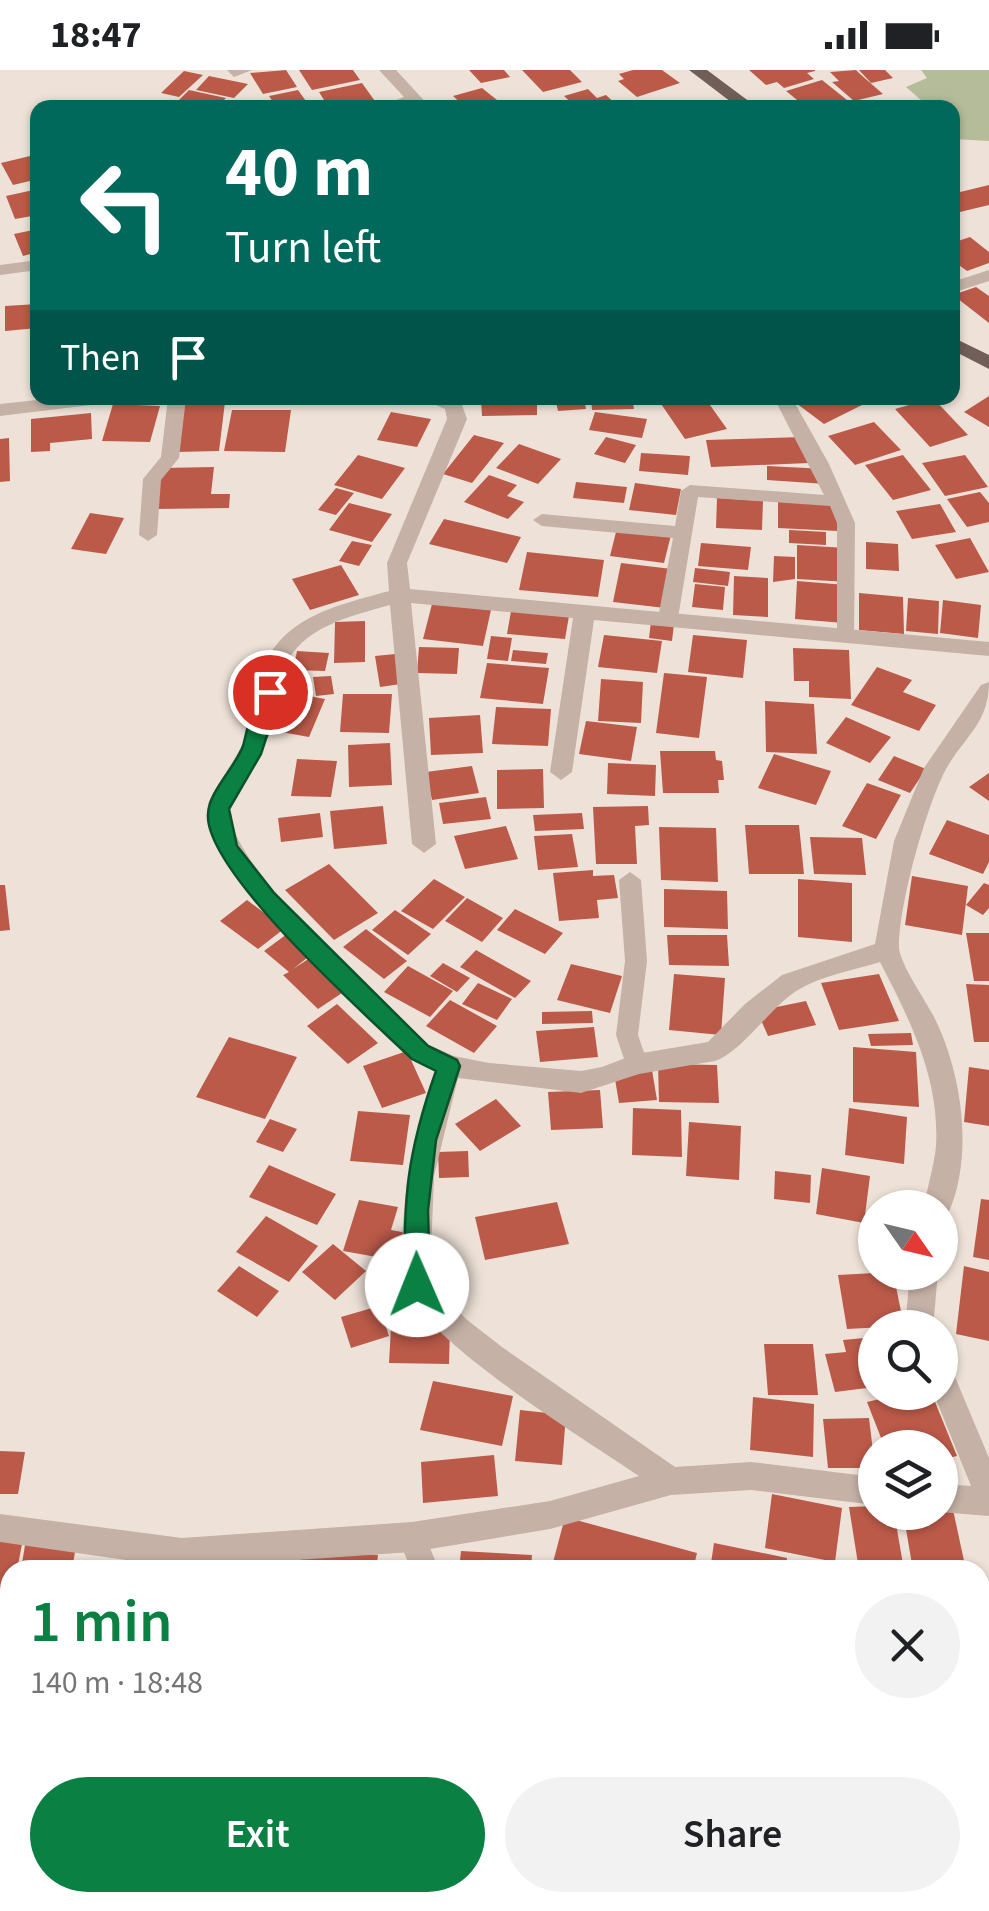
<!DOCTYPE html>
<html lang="en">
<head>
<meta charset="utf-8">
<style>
	body { margin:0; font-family:"Source Sans 3",sans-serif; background:#f2f2f2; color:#202124; height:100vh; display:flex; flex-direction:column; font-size:38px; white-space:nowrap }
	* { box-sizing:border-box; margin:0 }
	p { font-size:32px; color:#757577 }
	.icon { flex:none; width:55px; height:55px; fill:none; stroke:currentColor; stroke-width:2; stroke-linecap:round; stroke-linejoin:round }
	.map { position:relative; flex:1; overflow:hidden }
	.panel { position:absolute; left:0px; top:1490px; width:990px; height:352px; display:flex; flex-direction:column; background:#fff; border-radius:30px 30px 0 0; box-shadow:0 2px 8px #0004 }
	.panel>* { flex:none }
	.top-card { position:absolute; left:30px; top:30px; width:930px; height:305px; border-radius:20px; box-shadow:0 2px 8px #0004; background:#00695c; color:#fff; overflow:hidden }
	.needle { width:65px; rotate:124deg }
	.controls { position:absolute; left:858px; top:1120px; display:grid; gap:20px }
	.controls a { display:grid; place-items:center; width:100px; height:100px; border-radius:50%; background:#fff; box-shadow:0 2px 8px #0004; font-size:50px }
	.pin { position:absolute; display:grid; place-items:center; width:85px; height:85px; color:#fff; margin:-42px; border:5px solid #fff; border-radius:50%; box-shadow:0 2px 10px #0007 }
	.me { position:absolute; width:110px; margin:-55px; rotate:359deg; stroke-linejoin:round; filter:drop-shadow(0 0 8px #0008) }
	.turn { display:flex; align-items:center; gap:35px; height:210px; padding:0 30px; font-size:45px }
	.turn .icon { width:130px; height:130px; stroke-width:2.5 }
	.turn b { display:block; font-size:70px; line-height:85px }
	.then { display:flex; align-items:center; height:95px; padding:0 30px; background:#0003; gap:20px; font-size:38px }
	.round { display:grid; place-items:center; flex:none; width:105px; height:105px; border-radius:52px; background:#f2f2f2 }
	.head { display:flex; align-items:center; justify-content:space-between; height:170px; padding:0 30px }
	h1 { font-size:60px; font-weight:600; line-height:75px; color:#0b8043 }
	.primary-button { display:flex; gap:20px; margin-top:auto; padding:20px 30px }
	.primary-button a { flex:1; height:115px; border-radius:60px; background:#0b8043; color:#fff; font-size:40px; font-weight:600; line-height:115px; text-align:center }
	.primary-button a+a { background:#f2f2f2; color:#202124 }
	.status { display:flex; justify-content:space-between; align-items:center; height:70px; padding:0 50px; background:#fff; direction:ltr }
	.status svg { height:28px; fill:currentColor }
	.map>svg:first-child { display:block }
	.green { fill:#b4bc9a }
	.building { fill:#bb5a49 }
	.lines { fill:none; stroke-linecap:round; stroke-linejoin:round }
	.lane { fill:#c5b1a6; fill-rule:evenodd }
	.street { fill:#c5b1a6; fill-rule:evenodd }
	.primary { fill:#725e58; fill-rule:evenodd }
	.route { fill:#0b8043; stroke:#07532c; stroke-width:2.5 }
</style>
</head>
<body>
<div class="status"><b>18:47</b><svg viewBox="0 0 49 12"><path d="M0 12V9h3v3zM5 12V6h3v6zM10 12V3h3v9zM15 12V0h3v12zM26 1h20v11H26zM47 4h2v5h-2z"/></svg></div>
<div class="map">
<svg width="989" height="1841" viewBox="0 0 989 1841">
	<rect width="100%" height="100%" fill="#eee2d8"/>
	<path class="green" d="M921,0H989V71L953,69L952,38L929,37L906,17L927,8Z"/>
	<path class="building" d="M286,0L297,17L263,24L250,3Z
		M299,0H353L360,10L312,20Z
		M469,0H504L510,7L481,13Z
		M522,0H570L582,12L543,22Z
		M633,0H662L680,13L637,27L618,11L624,9L619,4Z
		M749,0H815V1L807,3L814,9L784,18L777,12L766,15Z
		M856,0L860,4L883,24L854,31L832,12L839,11L830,2Z
		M859,0H885L893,8L871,13Z
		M184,1L203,5L179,27L161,23Z
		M209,6L248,14L234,28L196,20Z
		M822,10L852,34L807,38L786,21Z
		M362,13L377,34L329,38L319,22Z
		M482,18L502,34L466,38L453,26Z
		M588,19L597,28L606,25L620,38H577L564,26Z
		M189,20L226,28L216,38H171Z
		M298,20L311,38H277L269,26Z
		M30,86L38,109L13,115L1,93Z
		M989,115V135L960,142L952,134V124Z
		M38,119V145L15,149L6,126Z
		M38,159V182L23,186L14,164Z
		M970,167L989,182V193L967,201L952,190V173Z
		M976,217L989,226V253L953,225Z
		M38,234V258L5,261V236Z
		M989,326V357L964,342Z
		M184,328L225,332L219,381L176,382Z
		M481,328H537V345L482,346Z
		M555,328H584L586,339L558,341Z
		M591,328H632L634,339L592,340Z
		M657,328H705L727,359L685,369Z
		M807,328H859L866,333L824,354L796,333Z
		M933,328L968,365L930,377L895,339Z
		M113,334L160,336L150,372L102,371Z
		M232,340H291L285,382L224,381Z
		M391,342L431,349L417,377L377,370Z
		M595,342L647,349L642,368L589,360Z
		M91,343L92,369L50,373V381L31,382V349Z
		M874,352L901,380L855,395L828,366Z
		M474,365L504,373L472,413L443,404Z
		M606,367L636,375L625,393L594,384Z
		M803,367L809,393L711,397L706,370Z
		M9,368L10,411L0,412V369Z
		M519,374L561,389L538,414L496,398Z
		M641,383L690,386L688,405L639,401Z
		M358,385L405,398L382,429L334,415Z
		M903,385L931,420L893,430L865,395Z
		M965,385L988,417L945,426L922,393Z
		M767,396L826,399V414L767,410Z
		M214,397L211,424H230L229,438L156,439L162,398Z
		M489,405L517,415L507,426L524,432L508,449L464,432Z
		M576,412L627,417L624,433L573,428Z
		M635,413L681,419L676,445L629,440Z
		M336,418L354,423L336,445L318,440Z
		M980,422L989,433V452L967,457L947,429Z
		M717,428L763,431L762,460L716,458Z
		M778,430L836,433L838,461L778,458Z
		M349,433L392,444L372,472L329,460Z
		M940,434L956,462L912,469L896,441Z
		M90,443L124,448L106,484L71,479Z
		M444,449L521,467L507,493L429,474Z
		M618,454L672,461L664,493L610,486Z
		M789,460L826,462V475L789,473Z
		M970,468L989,502L956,509L935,475Z
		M352,471L372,475L359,496L339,491Z
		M866,472L898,474L899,501L866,499Z
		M701,473L751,477L748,500L698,496Z
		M797,475L846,478L848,512L797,509Z
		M527,482L604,490L598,527L519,520Z
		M774,486L795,487V509L773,512Z
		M621,493L672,499L665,538L613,532Z
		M341,495L359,525L310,540L292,509Z
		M695,498L730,502L728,516L693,512Z
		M734,506L768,508V547L733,545Z
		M797,511L846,515L844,553L795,549Z
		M695,514L725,517L723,540L692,537Z
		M859,523L903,527L904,564L859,560Z
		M908,528L939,531L938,564L906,561Z
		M943,530L981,535L978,568L940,563Z
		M432,534L491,540L483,576L423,569Z
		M511,541L569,546L565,569L507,564Z
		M365,551V592L334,593L335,552Z
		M651,552L674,554L672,571L649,568Z
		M604,565L662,571L657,603L598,597Z
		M693,565L747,570L743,608L688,602Z
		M491,566L512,568L508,591L487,589Z
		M419,577L459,578L457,604L417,603Z
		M793,578L849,580L851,629L809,627V611H794Z
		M513,580L548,583L546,594L511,591Z
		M297,581L329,583L325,601L293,600Z
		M395,584L401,614L380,617L375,586Z
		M487,593L549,598L543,634L480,628Z
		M877,597L912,610L903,622L936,635L919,661L851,635Z
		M664,603L707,607L699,668L656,663Z
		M331,606L334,624L316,626L313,607Z
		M601,609L643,612L641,653L598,651Z
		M287,622L325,629L309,667L270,660Z
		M343,624H392L389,663L340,662Z
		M765,631L814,634L817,684L766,682Z
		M496,637L551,639L548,676L492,674Z
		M480,645L483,683L431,685L429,648Z
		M846,647L891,667L870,693L826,673Z
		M586,651L637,657L631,691L579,684Z
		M390,673L392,715L349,717L348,675Z
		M660,681H715L716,690L722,691L724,710H718L719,723H663Z
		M774,684L831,701L816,735L758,718Z
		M894,686L926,699L910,723L878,710Z
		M297,689L337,691L331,727L291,726Z
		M608,693L656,695L655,726L607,724Z
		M472,696L479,723L432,730L426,702Z
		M543,699L544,738L497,739V700Z
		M989,703V731L969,717Z
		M867,713L901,725L876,769L842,756Z
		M486,727L491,749L443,754L439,733Z
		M383,736L387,774L334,779L330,741Z
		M648,736L649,755L635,756L637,794H596L593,737Z
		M320,743L323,767L281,772L278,748Z
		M582,743L584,759L535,761L533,745Z
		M947,750L989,765V792L983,804L929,784Z
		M745,755H799L804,804H749Z
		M506,756L518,789L465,799L454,766Z
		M659,757L716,758L718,812L661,810Z
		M572,764L578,797L538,800L534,766Z
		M810,767L862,768L866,805L814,804Z
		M329,794L378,843L334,870L285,820Z
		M593,800V806L614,805L618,828L597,830L599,848L559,851L553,803Z
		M912,806L968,816L962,865L905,855Z
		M434,809L465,827L433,859L401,841Z
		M798,809L852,813V872L798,867Z
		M984,813L989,815V838L983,845L966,835Z
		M0,815H5L10,860L0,861Z
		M664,819L727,821L728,859L664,857Z
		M467,828L503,848L482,872L445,851Z
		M247,830L285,858L258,879L220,851Z
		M515,839L563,863L545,884L497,860Z
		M395,840L431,864L408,885L372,860Z
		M366,859L407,891L384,909L343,877Z
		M291,861L316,881L293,899L316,884L351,917L318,939L283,905L289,902L264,881Z
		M966,863H989V911H974Z
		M667,865H727L729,896L669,895Z
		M476,880L531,911L515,928L460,897Z
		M443,893L470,908L457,922L430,906Z
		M571,894L622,906L610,943L557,930Z
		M408,896L453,921L430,947L384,922Z
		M674,904L725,908L721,965L669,960Z
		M879,904L899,951L839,960L821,913Z
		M478,913L512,929L497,950L462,934Z
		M966,914L989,915V972H974Z
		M450,930L497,956L474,983L426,956Z
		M806,931L816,955L768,966L757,941Z
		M337,934L378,973L348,994L307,956Z
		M592,941L593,953L542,954V942Z
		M594,957L598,987L540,992L536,961Z
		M911,963L913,975L871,976L868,964Z
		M229,967L297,987L265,1049L196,1027Z
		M853,977L916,982L919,1037L853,1032Z
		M407,981L426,1023L382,1038L363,996Z
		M658,994L717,995L719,1033L659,1032Z
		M969,997L989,1000V1056L964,1052Z
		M652,1000L657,1030L619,1033L614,1003Z
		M600,1020L603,1058L551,1060L548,1022Z
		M496,1029L521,1056L480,1081L455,1054Z
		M633,1038L681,1040L682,1087L632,1085Z
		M849,1038L907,1047L904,1094L845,1085Z
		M358,1041L410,1045L403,1095L350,1091Z
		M270,1049L297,1059L283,1082L256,1072Z
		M689,1052L741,1056L739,1110L686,1106Z
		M468,1081L469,1107L439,1108L438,1082Z
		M269,1095L336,1124L317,1155L249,1127Z
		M822,1098L870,1106L864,1153L816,1144Z
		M775,1101L811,1105L810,1133L774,1129Z
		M981,1129L989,1130V1190L973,1187Z
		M359,1130L398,1137L391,1160L413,1164L405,1192L343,1181Z
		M557,1132L569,1174L485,1190L475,1147Z
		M266,1146L318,1176L289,1212L236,1182Z
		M333,1174L366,1201L335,1230L302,1202Z
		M239,1196L279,1221L257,1247L217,1221Z
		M964,1196L989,1202V1271L956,1264Z
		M893,1202L904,1256L847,1259L838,1205Z
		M379,1236L389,1266L351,1278L341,1247Z
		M391,1257L450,1258L449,1294L389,1293Z
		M875,1267V1317L835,1322L825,1284L846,1282L843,1270Z
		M764,1274H813L818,1325H768Z
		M433,1311L513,1326L502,1376L420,1360Z
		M909,1322H931L957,1386L940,1390V1378H885L867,1332Z
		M753,1327L814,1334L813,1387L750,1380Z
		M520,1340L566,1345L562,1395L515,1391Z
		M869,1348L875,1398H828L823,1349Z
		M0,1381L25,1382L18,1424H0Z
		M494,1385L498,1426L423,1433L421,1392Z
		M772,1424L842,1438L835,1492L765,1478Z
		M952,1435L966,1500H913L903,1442H940V1436Z
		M875,1436V1442H894L904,1500H859L849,1437Z
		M565,1447L697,1483L693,1500H551Z
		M0,1468L23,1469L17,1500H10L9,1538L0,1537Z
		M714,1473L787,1488L786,1500H710Z
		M25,1475L76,1476L72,1500H21Z
		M302,1478L378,1485L376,1500H298Z
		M461,1481L532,1485L531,1500H459Z
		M980,1541L989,1543L987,1651L980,1650Z
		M0,1590L10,1592V1664L0,1662Z
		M0,1748L10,1749V1833L0,1832Z
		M161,1832H264L263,1841H160Z
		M275,1832H369L368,1841H273Z
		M429,1832H534L558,1837V1841H428Z
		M703,1832H795L806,1841H714Z"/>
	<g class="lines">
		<path class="lane" d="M38,190V200L0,205V195Z
			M168,328H186L179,388L161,410L157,465L148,471L139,465L143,409L161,387Z
			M774,328H792L829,394L855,453L854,571L847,573L837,566V453L830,436L698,427L678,548L668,554L658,548L673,468L542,456L533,450L542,444L675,456L681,421L690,415L824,425Z
			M630,802L641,810L647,891L638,965L648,994L644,1001H628L616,965L625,891L619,810Z
			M412,1454L422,1458L439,1500H411L398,1467L402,1458Z
			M386,1832H416L413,1841H383Z"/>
		<path class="street" d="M227,0H252L234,7Z
			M379,0H396L431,38H376L404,27Z
			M989,200V211L952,223V212Z
			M55,328H109L99,334L0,346V334Z
			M420,328L461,332L467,349L407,493L410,519L989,572V586L594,550L572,702L561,710L550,702L573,548L411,533L436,774L424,783L412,774L390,535C351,546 300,557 284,599C277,616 279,635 274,652C267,682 232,708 230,740C226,794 387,936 429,975L454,986L489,993L581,1001L602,997L636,984L708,972L745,934L782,905L875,874L894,771L924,698L981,615L989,612C989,653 965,666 946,699C926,737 899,834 899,877C899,892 925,930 933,945C962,1001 975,1087 947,1146L940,1149V1138H924C927,1118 934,1096 936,1076C940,1009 910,950 880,892C854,900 821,906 798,920C770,937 742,982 715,991L639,1004L581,1023L458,1008L434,1106L430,1210L466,1249L502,1277L675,1397L751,1392L875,1407V1435L751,1420L671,1425L550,1459L412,1482L182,1498L0,1472V1444L182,1468L412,1452L550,1431L639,1406C588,1371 417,1267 403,1212C400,1203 402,1192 402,1182C403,1118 414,1061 435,1001L411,989C367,948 190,790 209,731C221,707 239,686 248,662C256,643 254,621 262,601C282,546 339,535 389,521L387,493L447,349L445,339Z
			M910,1202H938L934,1247L938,1258H910L906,1247Z
			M940,1291L950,1295L989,1388V1446L940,1442V1414L971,1416L933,1322H940Z
			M989,1696V1747L980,1751V1699Z
			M935,1832H969L967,1841H933Z"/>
		<path class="primary" d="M689,0H707L758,38H739Z
			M952,267L989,285V299L952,280Z"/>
	</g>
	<path class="route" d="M270,615L281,622L261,684L229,739L237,776L274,823L428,976L457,990L460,996L436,1070L428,1140L430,1215L417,1226L405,1215C403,1129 407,1083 436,1001L412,989C367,946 204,801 208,744C209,721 235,698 243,676C248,659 253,620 270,615Z"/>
</svg>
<div class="controls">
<a><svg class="needle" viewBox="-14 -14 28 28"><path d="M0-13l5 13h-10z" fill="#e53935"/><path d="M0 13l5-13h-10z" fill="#757577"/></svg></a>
<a><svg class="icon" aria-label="search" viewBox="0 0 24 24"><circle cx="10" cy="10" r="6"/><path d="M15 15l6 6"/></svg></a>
<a><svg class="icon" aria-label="layers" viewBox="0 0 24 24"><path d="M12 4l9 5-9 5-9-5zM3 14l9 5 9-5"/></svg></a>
</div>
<div class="pin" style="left:270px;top:622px;background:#d93025"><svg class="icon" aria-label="arrive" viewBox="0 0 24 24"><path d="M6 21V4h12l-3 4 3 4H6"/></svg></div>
<svg class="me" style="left:417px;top:1215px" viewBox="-20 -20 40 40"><circle r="19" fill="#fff"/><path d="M0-13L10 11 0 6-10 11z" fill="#0b8043"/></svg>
<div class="top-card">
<div class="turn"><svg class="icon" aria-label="left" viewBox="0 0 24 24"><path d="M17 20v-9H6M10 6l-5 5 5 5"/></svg><div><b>40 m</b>Turn left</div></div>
<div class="then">Then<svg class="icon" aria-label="arrive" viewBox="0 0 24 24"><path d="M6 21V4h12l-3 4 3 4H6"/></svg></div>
</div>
<section class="panel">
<div class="head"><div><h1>1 min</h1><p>140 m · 18:48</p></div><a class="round"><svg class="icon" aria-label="close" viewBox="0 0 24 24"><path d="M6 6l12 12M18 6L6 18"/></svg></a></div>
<div class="primary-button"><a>Exit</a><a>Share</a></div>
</section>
</div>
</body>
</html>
